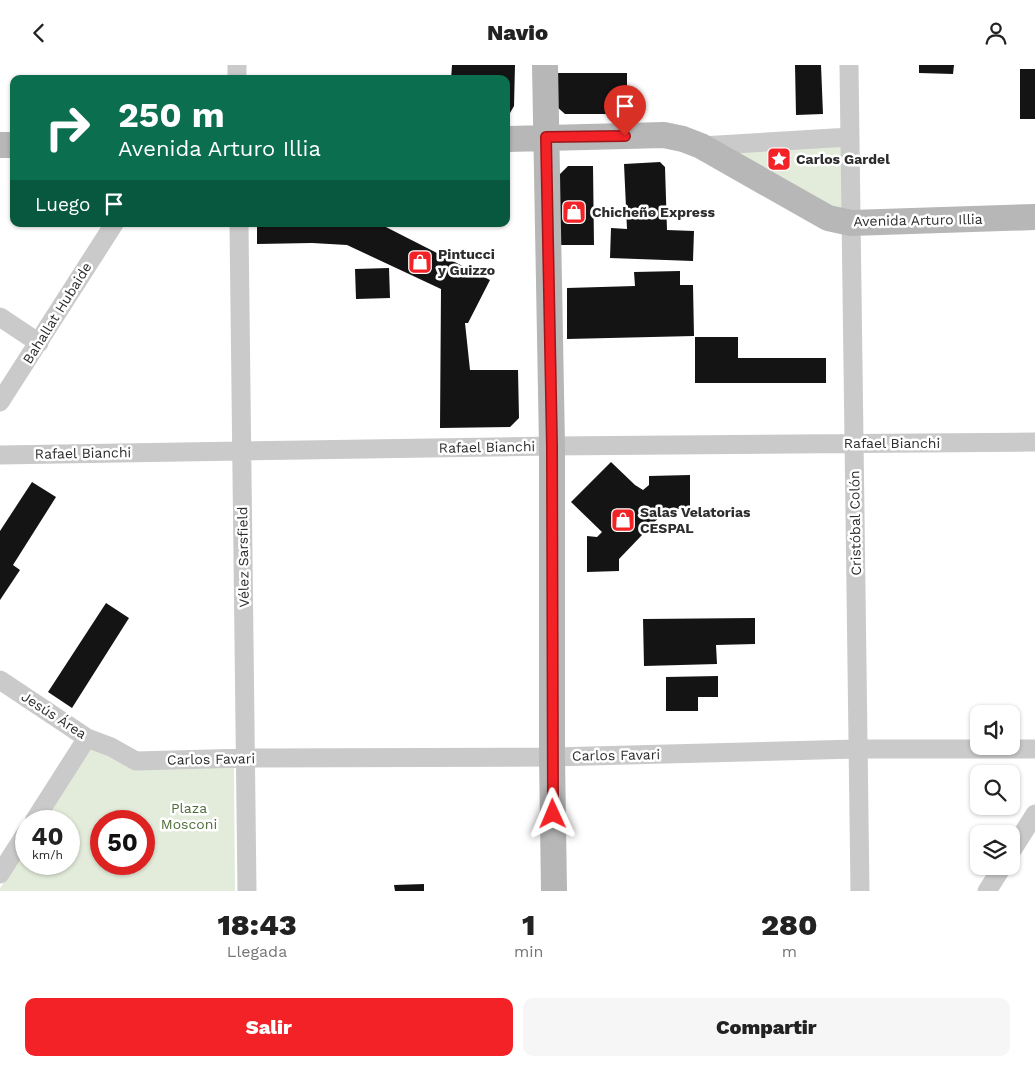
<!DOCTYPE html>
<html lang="es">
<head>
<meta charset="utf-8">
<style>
	body { margin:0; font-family:"Work Sans",sans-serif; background:#f6f6f6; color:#222; height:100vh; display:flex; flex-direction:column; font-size:19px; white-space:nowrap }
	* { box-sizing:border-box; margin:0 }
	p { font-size:16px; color:#767676 }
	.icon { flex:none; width:28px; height:28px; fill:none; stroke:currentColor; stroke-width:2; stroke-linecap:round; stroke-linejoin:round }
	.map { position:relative; height:826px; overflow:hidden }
	.side { display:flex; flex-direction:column; background:#fff; flex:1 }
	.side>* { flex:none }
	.top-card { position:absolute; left:10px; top:10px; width:500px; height:152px; border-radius:10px; box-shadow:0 1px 4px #0004; background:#0b6e4f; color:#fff; overflow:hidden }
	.fabs { position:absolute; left:970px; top:640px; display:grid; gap:10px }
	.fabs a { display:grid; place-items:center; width:50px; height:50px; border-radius:10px; background:#fff; box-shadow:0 1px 4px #0004; font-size:25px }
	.speed { position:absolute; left:15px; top:745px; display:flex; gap:10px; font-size:25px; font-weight:700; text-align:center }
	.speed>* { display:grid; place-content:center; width:65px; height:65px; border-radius:50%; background:#fff; box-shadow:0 1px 4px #0004; line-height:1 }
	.speed small { font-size:12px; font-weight:400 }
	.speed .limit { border:8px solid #d22; background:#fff; color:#111 }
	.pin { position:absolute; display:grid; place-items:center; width:42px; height:42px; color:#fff; margin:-51px -21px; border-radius:50% 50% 50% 0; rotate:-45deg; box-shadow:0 0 5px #0007 }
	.pin .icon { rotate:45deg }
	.me { position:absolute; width:55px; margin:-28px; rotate:359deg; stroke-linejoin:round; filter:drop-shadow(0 0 4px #0008) }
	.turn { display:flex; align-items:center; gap:18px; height:105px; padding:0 25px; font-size:22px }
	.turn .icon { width:65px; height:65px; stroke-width:2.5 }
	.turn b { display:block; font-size:35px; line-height:42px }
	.then { display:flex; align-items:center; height:48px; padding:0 25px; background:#0003; gap:10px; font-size:19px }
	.eta { display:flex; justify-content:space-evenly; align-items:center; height:85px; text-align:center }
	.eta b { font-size:30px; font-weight:800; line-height:35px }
	.action { display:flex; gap:10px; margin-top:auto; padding:10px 25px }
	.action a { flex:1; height:58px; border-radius:10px; background:#f22227; color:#fff; font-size:20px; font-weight:800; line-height:58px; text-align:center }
	.action a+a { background:#f6f6f6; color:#222 }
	header { display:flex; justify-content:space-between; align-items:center; height:65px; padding:0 25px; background:#fff; font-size:22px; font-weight:800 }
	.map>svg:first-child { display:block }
	.green { fill:#e3ecda; fill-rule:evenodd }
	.building { fill:#141414 }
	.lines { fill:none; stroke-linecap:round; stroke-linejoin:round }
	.street { stroke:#cacaca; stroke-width:19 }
	.secondary { stroke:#b7b7b7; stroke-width:26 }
	.route-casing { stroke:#9d1619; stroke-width:12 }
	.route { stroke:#f22227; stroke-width:9 }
	.labels { text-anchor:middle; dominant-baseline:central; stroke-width:5; stroke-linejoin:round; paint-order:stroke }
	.poi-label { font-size:14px; font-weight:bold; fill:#2d2d2d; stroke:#fff; text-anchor:start }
	.street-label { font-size:14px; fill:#2d2d2d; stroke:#fff }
	.park-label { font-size:14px; fill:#4e6c38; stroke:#fff }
</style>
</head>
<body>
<header><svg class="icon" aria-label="back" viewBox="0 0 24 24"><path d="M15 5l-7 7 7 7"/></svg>Navio<svg class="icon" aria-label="person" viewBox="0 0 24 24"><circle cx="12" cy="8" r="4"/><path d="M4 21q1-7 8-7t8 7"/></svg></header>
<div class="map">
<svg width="1035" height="826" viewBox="0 0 1035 826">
	<rect width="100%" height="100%" fill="#fff"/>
	<path class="green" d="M843,77L846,150L718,86Z
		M94,680L234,701L235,826H0V823L26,783V799H69V756H44ZM101,756H144V799H101Z"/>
	<path class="building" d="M452,0H515L514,41L506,55V14H451Z
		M795,0H821L823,49L796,50Z
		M919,0H954L953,9L919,8Z
		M1020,4H1035V54H1020Z
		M557,8H627V49H565L556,41Z
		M660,97L665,102L667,165L694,166L693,196L610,193L611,163L627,164L624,99Z
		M568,101H593L594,180H555V114Z
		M257,159H380L490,215L468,258H465L470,305H518L519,353L510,362L440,363L441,224L347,180L312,178L257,179Z
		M389,203L390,233L356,234L355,204Z
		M680,206V220H693L694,271L567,274V223L635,221L634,207Z
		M695,272H738V293H826V318H695Z
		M611,397L635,420L643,425L649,420V411L690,410V444H667L619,494V506L587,507V471L597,472L602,467L571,437Z
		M32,417L56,432L13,500L20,505L0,535V466Z
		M106,538L129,553L72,643L48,627Z
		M755,553V579L716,580L717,599L644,601L643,554Z
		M718,611V632H698V646H666V612Z
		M424,819V826H395L394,820Z"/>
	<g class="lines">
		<path class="street" d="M237,0V14
			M849,0L860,826
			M701,81L850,72
			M239,159L247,826
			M0,252L39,278
			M0,337L114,159
			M0,390L552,381L1035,377
			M0,615L87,673L111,682L136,696L246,693L552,692L857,684H1035
			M34,756L87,673
			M1011,787L1035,749
			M0,809L26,768
			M987,826L1003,801"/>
		<path class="secondary" d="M545,0L552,381V692L554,826
			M506,74L664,70L683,74L701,81L828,153L851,158L1035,152
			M0,80H14"/>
	</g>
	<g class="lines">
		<g class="route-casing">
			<path id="route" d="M553,749L552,381L546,72L625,71"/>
		</g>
		<use href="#route" class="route"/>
	</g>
	<defs>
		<g id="sight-square" transform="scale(1.25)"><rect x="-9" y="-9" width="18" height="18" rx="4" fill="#f22227" stroke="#fff"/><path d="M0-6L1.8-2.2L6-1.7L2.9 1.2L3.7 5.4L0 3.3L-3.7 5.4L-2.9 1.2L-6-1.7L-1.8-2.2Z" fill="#fff"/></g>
		<g id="shop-square" transform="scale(1.25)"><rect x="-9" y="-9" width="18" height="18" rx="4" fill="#f22227" stroke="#fff"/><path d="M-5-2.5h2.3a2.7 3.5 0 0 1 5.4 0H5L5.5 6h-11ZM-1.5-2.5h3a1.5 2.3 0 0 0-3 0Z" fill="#fff"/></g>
	</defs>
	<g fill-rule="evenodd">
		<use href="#sight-square" x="779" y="94"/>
		<use href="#shop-square" x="574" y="147"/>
		<use href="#shop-square" x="420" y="197"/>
		<use href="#shop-square" x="623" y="455"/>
	</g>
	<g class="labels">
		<g class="poi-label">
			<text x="796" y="94">Carlos Gardel</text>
			<text x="592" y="147">Chicheño Express</text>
			<text x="438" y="189">Pintucci<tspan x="438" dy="16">y Guizzo</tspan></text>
			<text x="640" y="447">Salas Velatorias<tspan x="640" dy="16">CESPAL</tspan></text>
		</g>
		<g class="street-label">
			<text transform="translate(918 155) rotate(-1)">Avenida Arturo Illia</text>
			<text transform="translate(57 248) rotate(-58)">Bahallat Hubaide</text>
			<text x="892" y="378">Rafael Bianchi</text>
			<text transform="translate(487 382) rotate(-1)">Rafael Bianchi</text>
			<text transform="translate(83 388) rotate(-1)">Rafael Bianchi</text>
			<text transform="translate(855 458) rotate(-91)">Cristóbal Colón</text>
			<text transform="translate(243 492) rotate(-91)">Vélez Sarsfield</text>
			<text transform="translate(54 650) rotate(33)">Jesús Área</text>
			<text transform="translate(616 690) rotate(-1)">Carlos Favari</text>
			<text transform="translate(211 694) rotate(-1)">Carlos Favari</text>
		</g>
		<g class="park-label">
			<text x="189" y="743">Plaza<tspan x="189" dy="16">Mosconi</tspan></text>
		</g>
	</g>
</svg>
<div class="fabs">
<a><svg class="icon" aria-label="sound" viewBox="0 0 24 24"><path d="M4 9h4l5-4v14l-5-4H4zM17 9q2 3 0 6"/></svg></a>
<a><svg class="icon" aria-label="search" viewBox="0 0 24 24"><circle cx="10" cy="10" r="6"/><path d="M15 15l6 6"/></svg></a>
<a><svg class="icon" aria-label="layers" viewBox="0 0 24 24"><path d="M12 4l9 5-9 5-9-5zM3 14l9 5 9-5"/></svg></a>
</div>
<div class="speed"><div>40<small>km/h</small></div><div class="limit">50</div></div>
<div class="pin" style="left:625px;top:71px;background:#d93025"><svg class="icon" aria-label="arrive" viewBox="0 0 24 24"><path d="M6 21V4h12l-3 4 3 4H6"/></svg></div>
<svg class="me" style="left:553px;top:749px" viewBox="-20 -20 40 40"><path d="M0-17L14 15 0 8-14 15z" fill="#f22227" stroke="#fff" stroke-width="4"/></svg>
<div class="top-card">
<div class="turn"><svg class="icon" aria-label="right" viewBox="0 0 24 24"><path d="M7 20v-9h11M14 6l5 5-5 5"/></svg><div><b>250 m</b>Avenida Arturo Illia</div></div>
<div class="then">Luego<svg class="icon" aria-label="arrive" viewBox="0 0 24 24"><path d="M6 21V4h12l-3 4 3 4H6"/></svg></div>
</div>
</div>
<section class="side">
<div class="eta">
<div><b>18:43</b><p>Llegada</p></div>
<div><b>1</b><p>min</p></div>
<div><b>280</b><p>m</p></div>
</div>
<div class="action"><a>Salir</a><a>Compartir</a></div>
</section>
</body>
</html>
